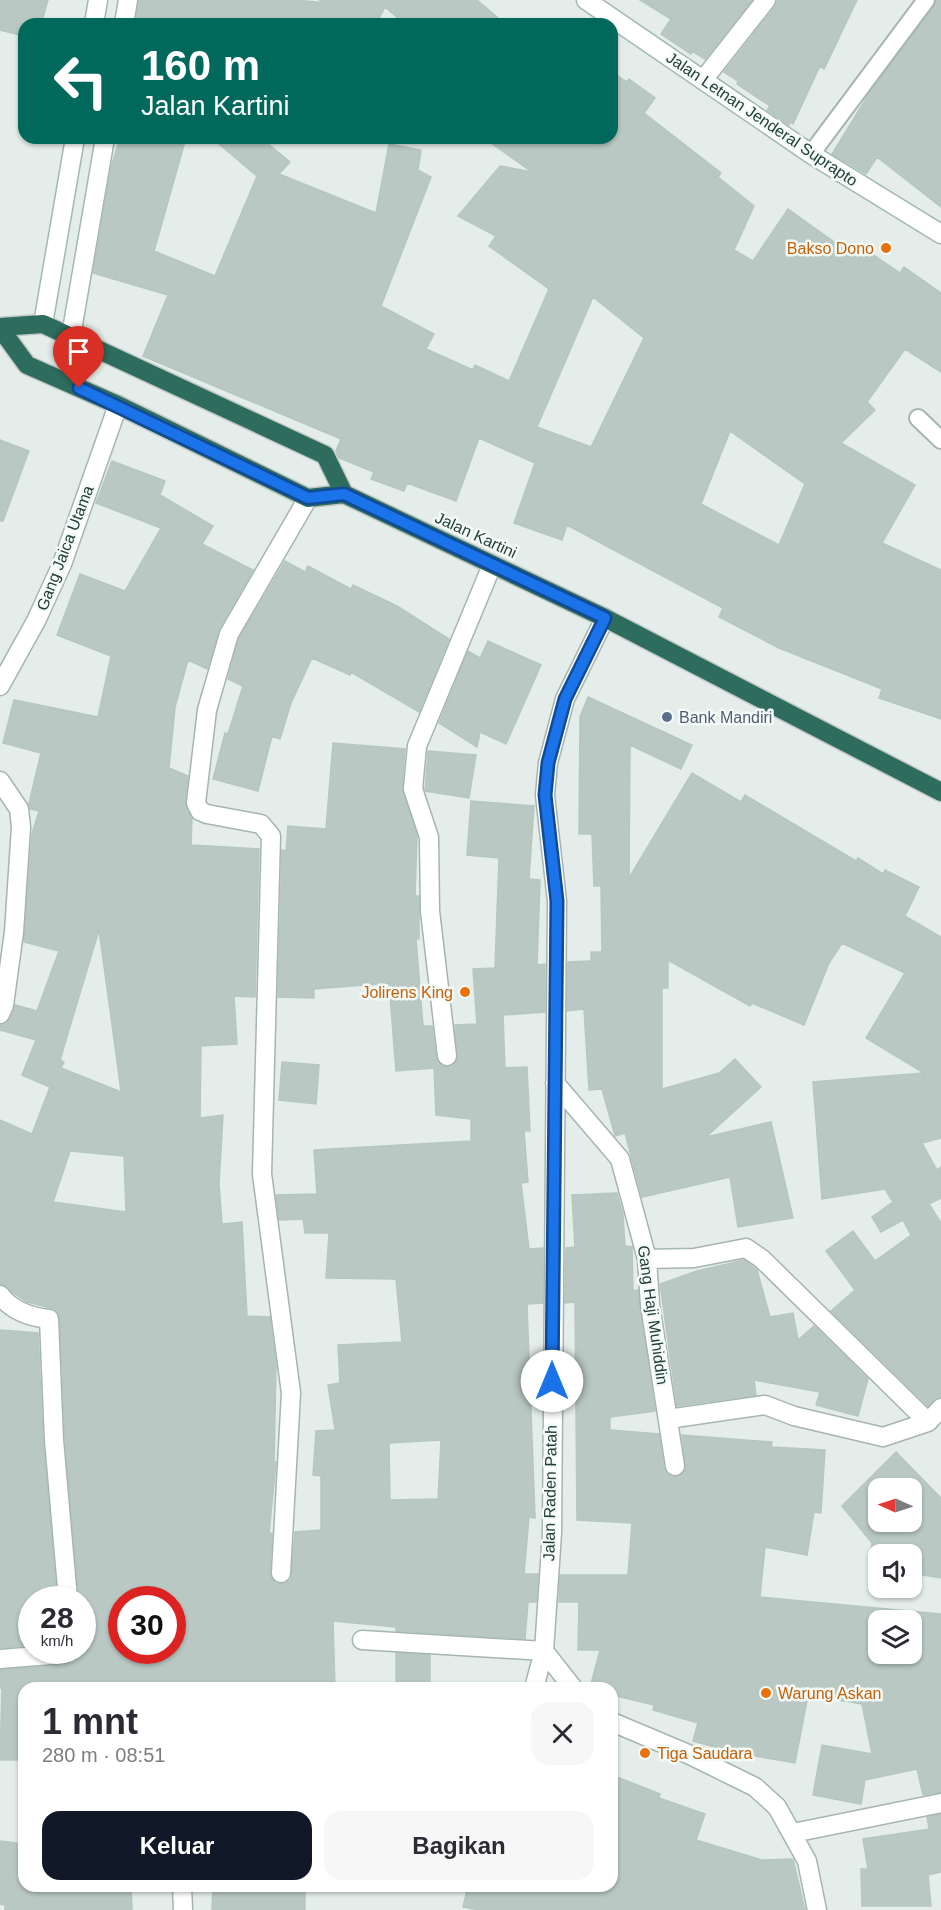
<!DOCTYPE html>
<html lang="id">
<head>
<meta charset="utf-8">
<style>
	body { margin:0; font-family:Helvetica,sans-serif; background:#f7f7f7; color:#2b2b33; height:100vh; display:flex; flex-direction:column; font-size:22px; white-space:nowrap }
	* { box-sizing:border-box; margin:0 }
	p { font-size:20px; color:#7c7c81 }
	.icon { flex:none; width:33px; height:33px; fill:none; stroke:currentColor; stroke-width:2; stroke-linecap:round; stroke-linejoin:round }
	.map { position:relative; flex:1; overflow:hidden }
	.side { position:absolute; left:18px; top:1682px; width:600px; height:210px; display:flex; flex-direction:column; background:#fff; border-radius:18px; box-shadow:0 2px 4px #0004 }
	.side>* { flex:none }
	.banner { position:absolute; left:18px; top:18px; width:600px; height:126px; border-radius:18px; box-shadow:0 2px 4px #0004; background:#00695c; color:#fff; overflow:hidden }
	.needle { width:39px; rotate:273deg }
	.fabs { position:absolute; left:868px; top:1478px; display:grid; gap:12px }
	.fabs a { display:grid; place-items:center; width:54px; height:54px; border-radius:12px; background:#fff; box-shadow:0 2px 4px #0004; font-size:30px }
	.speed { position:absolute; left:18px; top:1586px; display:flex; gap:12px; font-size:30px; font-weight:700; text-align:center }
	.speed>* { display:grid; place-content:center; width:78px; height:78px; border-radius:50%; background:#fff; box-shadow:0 2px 4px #0004; line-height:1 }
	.speed small { font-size:15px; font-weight:400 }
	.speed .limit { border:9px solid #d22; background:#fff; color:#111 }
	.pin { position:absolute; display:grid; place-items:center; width:51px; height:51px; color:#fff; margin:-62px -26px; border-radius:50% 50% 50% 0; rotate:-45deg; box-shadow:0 0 6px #0007 }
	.pin .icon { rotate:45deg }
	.me { position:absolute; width:66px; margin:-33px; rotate:0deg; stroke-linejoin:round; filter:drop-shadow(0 0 4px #0008) }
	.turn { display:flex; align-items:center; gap:21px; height:126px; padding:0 24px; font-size:27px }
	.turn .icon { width:78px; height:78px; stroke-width:2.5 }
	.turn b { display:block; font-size:42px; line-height:51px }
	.round { display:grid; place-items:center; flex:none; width:63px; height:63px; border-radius:18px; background:#f7f7f7 }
	.headline { display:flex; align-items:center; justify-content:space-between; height:102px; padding:0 24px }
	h1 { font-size:36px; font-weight:700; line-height:45px }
	.button { display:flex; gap:12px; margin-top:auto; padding:12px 24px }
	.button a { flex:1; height:69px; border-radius:18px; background:#111827; color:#fff; font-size:24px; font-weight:700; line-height:69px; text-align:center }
	.button a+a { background:#f7f7f7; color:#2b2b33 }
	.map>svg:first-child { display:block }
	.building { fill:#b9c8c2; stroke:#b6c7c0; stroke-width:1.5; fill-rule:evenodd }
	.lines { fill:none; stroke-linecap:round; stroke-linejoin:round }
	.lane-casing { stroke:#a6b5b0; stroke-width:20 }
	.street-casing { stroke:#a6b5b0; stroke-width:21 }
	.secondary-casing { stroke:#a2b9b0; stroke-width:21 }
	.highway-casing { stroke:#c1c9c7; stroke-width:21 }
	.lane { stroke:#fff; stroke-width:16 }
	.street { stroke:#fff; stroke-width:18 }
	.secondary { stroke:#fff; stroke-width:18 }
	.highway { stroke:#2e6c5d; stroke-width:18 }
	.route-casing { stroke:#114b97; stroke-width:15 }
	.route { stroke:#1a73e8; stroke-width:10 }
	.food-dot { fill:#e8710a; stroke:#f4faf7; stroke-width:2 }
	.service-dot { fill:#5c6f8a; stroke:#f4faf7; stroke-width:2 }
	.labels { text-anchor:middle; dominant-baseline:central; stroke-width:5; stroke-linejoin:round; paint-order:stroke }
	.street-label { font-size:16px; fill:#233f37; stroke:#f4faf7 }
	.food-label { font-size:16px; fill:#c56008; stroke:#f4faf7; text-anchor:end }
	.service-label { font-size:16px; fill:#4e5e75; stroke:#f4faf7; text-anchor:start }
</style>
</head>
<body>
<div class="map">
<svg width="941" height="1910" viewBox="0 0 941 1910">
	<rect width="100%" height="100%" fill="#e4ede9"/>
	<path class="building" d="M0,0H48L41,24H24V36L0,30Z
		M139,0H297L325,3L319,0H477L505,24H405L385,7L376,24H135Z
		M640,0H752L705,59L692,51L691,54L661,34L671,19Z
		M777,0H857L824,69L820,66L793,124L790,122L789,125L767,110L770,106L737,84L738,81L724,72L775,7Z
		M936,0H941V207L877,157L866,174L832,154L869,94L934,6Z
		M612,72L627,82L629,79L655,98L644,113L721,173L718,177L754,206L734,250L753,261L788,209L855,257L862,247L900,273L904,267L941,293V372L905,349L867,402L875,410L841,443L915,485L882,543L941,570V719L879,698L882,689L779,648L719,617L723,608L567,525L562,540L514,523L535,463L479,438L456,501L407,483L404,491L371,479L374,472L339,458L336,451L341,439L143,356L168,295L93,273L111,168L120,138H186L154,251L215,276L257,176L212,138H261L290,162L279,174L376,213L389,144L421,150L418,170L431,177L381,306L434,334L426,349L473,370L475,365L509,381L549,289L489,246L496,236L458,216L500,166L532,172L484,138H612ZM593,297L644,338L591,447L537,427ZM730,431L805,484L779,545L701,504Z
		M0,440L29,451L3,521H0Z
		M112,461L165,481L160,495L213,526L202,544L253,570L219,629L207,669L188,660L175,707L169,768L188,776L185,802L192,818L191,845L259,849L255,997L234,996L237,1044L201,1046L200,1118L223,1115L219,1184L222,1224L242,1222L247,1316L270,1317L276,1366L274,1462H276L269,1534L272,1533L270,1573L275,1583H286L291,1579L295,1532L321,1530V1476L313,1475L316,1431L335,1430L328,1385L340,1383L338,1345L402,1342L396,1279L326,1278L329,1233H305L303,1219L279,1220L276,1195L317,1194L314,1150L471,1141V1119L436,1115L434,1068L396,1071L389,983L314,989V998L278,997L282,850L286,851L288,826L326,829L333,743L405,749L402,788L417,836L415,896H419V939H416L423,1026H432L436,1058L442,1066L448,1067L457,1060L455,1025L477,1024L473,969L495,968L499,858L467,855L471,801L534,806L529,879L540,880L537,965L545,964V1012L503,1015L505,1068L527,1067L530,1131H524L528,1182L521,1183L529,1249L543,1248V1303L527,1304L535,1518L529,1517L524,1574H538L536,1602H528L525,1639L396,1631V1627L333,1621L335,1688H24V1760H0L2,1688H0V1670L64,1665L73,1660L74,1650H82V1599H79L65,1439L60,1318L55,1309L27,1302L0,1284V1120L32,1134L50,1087L22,1075L36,1040L0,1030V1025L10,1019L15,1005L37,1011L59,951L24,942L32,834L39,811L30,809L29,803L41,753L3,743L14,700L98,717L111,656L57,635L80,574L125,591L161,528L96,503ZM99,930L117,1061L121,1092L61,1068L64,1062L60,1060ZM70,1151L124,1156L126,1212L53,1202ZM441,1440L438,1499L390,1500L389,1443ZM122,1599H172V1650H122Z
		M285,561L305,572L308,566L351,589L353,585L397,606L449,639L419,712L351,672L350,675L312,658L291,703L280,739L272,736L258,791L213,779L225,733L228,734L243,686L228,679L239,638Z
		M488,641L541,665L506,744L480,732L477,747L439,723L468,651L480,658Z
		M588,697L692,745L681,769L630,745L629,878L692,773L741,802L745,795L856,861L858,858L883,874L885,870L919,887L905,916L941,937V1138L922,1143L937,1170L941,1167V1198L929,1204L941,1223V1397L928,1406L831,1311L855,1290L826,1251L853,1231L875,1261L911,1235L903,1220L881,1232L872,1217L893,1202L885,1189L822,1199L813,1082L924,1073L866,1038L905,973L842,943L829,963L804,1025L752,1003L750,1006L668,960V988H662V1089L719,1073L735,1059L761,1087L706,1137L771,1122L793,1218L738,1227L730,1177L642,1197L625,1133L615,1136L602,1089L589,1090L584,1009L567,1011L568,962L591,961V952H602L601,886H594L592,834H579L580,717Z
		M428,751L476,755L469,798L425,791Z
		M282,1062L319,1065L316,1104L279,1100Z
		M617,1193L623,1215L625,1246L632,1247L633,1291L638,1290L655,1411L610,1417V1430L659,1434L664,1468L667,1473L676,1477L686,1469L682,1435L772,1442L771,1447L825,1450L821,1513L814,1512L807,1555L765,1547L760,1597L941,1614V1792L923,1795L917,1769L865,1780L861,1804L813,1795L822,1745L872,1754L862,1704L808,1695L795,1763L750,1755L749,1757L693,1741L698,1723L653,1710L654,1705L612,1695V1688H590L600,1650H578L579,1602H559L560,1575H628L632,1523L577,1520L575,1302L565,1303L566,1248L575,1247L572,1195ZM879,1620H912V1653H879Z
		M744,1260L757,1270L770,1317L793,1313L798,1340L814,1326L868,1379L858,1416L816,1405L820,1392L754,1380L756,1395L677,1406L660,1284L697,1271Z
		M0,1330L38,1333L43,1441L57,1599H32V1645L0,1648Z
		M896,1452L941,1498V1578L912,1573V1554H879V1567L870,1566L872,1543L842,1506ZM879,1488H912V1521H879Z
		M396,1653L430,1655V1688H396Z
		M612,1775L660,1794L659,1798L705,1814L696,1840L762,1860L793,1859L805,1910H479L463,1907L468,1886H612Z
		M941,1814V1872L928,1875L931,1906H862L861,1869H868L863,1839L937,1828H929L927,1817Z
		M0,1841L24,1844V1886H131L132,1910H5V1905L0,1904Z
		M213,1886H305V1910H212Z"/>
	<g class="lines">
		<g class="lane-casing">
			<path id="lane" d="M811,154L926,0
				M918,418L941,440"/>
		</g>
		<g class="street-casing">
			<path id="street" d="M703,80L766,0
				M0,686L36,621L62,564L118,405
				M0,781L19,809L21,827L14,932L4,1005L0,1014
				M447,1056L430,911L429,837L413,789L417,746L492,565
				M555,1083L620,1159L647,1259L650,1305L675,1466
				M647,1259L694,1258L746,1248L762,1259L928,1422
				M0,1295C12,1311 30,1317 49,1319L54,1440L68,1599
				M668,1419L765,1405L794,1416L883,1437L928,1422L941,1408
				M281,1573L291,1393L262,1174L271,836L261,824L207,814L200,811L196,803L207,710L229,634L308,498
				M362,1640L544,1651L534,1688
				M0,1659L63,1654V1650
				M573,1688L544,1651L552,1533L557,901L545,795L548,763L565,699L605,618
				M612,1722L688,1754L755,1787L777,1807L807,1861L817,1910
				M793,1833L941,1803
				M182,1886L183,1910"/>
		</g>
		<g class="secondary-casing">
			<path id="secondary" d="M586,0L811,154L941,234
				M94,24L98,0
				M124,24L128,0
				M43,324L75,138
				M71,336L105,138"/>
		</g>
		<g class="highway-casing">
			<path id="highway" d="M0,327L43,324L325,455L344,494
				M0,328L27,365L118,405L308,498L344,494L605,618L941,792"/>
		</g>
		<use href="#lane" class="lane"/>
		<use href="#street" class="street"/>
		<use href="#secondary" class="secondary"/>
		<use href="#highway" class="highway"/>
	</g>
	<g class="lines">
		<g class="route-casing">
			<path id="route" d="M79,388L308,498L344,494L605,618L565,699L548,763L545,795L557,901L552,1381"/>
		</g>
		<use href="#route" class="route"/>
	</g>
	<g class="food-dot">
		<circle cx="886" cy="248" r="6"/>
		<circle cx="465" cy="992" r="6"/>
		<circle cx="766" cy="1693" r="6"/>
		<circle cx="645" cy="1753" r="6"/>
	</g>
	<circle class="service-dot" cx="667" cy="717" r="6"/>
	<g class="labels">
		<g class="street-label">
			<text transform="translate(762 119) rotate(34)">Jalan Letnan Jenderal Suprapto</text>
			<text transform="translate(476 535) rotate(25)">Jalan Kartini</text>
			<text transform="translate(65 548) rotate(-69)">Gang Jaica Utama</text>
			<text transform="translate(653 1315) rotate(82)">Gang Haji Muhiddin</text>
			<text transform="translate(550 1493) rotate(-89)">Jalan Raden Patah</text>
		</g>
		<g class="food-label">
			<text x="874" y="248">Bakso Dono</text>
			<text x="453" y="992">Jolirens King</text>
			<text x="778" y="1693" text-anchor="start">Warung Askan</text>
			<text x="657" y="1753" text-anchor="start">Tiga Saudara</text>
		</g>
		<g class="service-label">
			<text x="679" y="717">Bank Mandiri</text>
		</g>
	</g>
</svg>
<div class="fabs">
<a><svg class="needle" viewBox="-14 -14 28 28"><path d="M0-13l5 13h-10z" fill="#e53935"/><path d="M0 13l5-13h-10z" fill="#7c7c81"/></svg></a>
<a><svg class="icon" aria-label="sound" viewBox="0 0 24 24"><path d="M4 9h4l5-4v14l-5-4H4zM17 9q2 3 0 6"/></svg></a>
<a><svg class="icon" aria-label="layers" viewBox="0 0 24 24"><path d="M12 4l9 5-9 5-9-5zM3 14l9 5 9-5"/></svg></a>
</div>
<div class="speed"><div>28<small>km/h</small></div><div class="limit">30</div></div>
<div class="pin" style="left:79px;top:388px;background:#d93025"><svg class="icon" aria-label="arrive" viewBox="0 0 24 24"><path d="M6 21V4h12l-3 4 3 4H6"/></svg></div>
<svg class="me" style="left:552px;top:1381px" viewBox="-20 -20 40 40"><circle r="19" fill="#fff"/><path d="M0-13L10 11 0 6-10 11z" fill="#1a73e8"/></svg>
<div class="banner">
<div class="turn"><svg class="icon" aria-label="left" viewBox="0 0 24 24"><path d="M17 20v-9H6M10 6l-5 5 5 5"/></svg><div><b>160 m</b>Jalan Kartini</div></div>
</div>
<section class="side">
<div class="headline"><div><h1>1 mnt</h1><p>280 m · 08:51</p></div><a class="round"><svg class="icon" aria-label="close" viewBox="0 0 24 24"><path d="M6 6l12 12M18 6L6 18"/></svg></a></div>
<div class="button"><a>Keluar</a><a>Bagikan</a></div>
</section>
</div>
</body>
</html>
